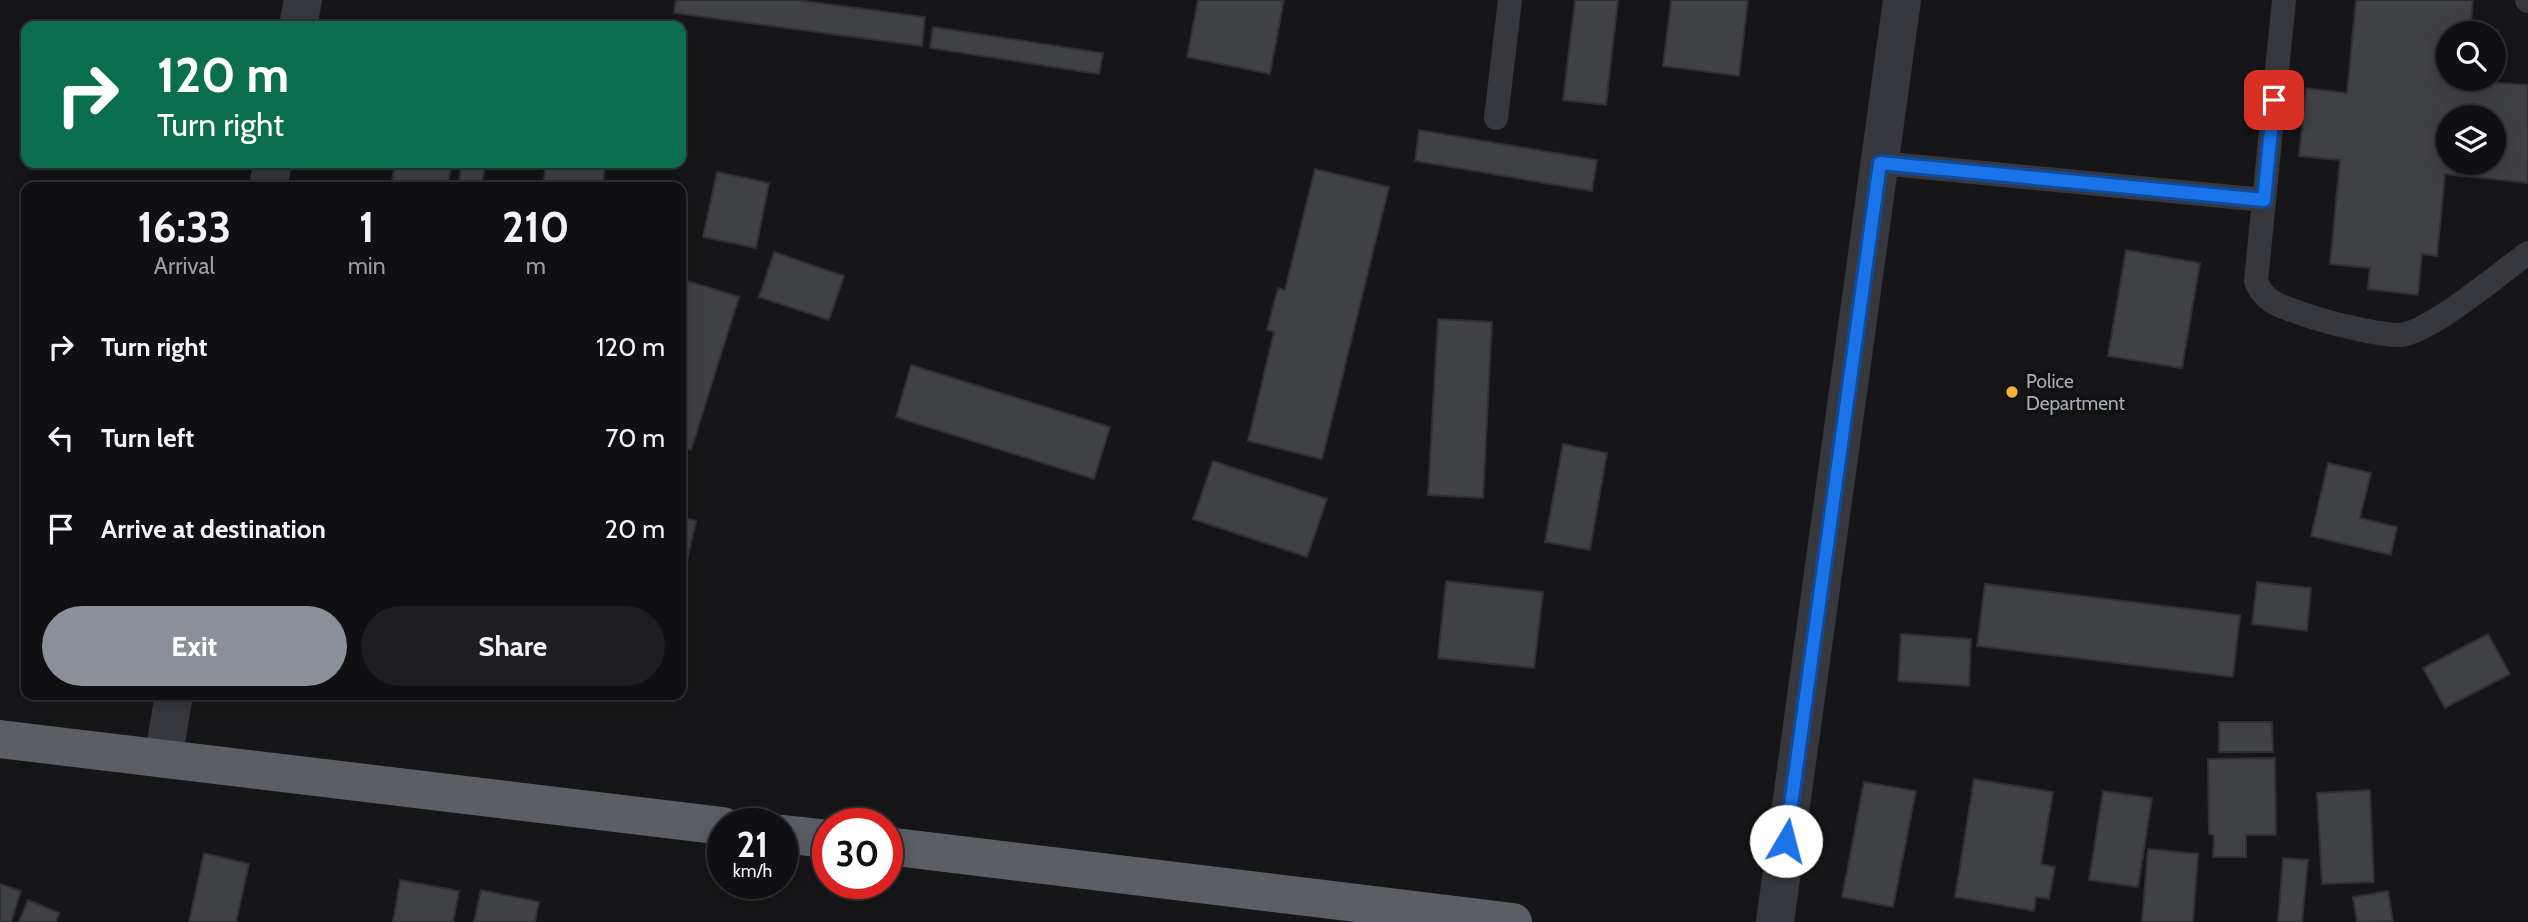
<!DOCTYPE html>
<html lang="en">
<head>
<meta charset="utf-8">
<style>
	body { margin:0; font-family:Cabin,sans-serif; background:#1e1e20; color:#f1f3f6; height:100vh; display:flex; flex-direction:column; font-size:26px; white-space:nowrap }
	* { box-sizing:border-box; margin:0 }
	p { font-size:23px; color:#9c9d9f }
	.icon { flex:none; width:38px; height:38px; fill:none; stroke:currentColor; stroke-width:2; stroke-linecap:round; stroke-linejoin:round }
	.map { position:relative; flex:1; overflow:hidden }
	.details { position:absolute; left:21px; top:182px; width:665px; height:518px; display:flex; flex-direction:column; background:#101012; border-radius:14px; box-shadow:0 4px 18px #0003,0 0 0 2px #303032 }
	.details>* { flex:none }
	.top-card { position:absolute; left:21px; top:21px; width:665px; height:147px; border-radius:14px; box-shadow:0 4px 18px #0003,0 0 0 2px #303032; background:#0b6e4f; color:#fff; overflow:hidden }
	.controls { position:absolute; left:2436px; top:21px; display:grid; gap:14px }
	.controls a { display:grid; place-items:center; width:70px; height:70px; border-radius:50%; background:#101012; box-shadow:0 4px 18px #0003,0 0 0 2px #303032; font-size:35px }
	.speed { position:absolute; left:707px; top:808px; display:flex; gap:14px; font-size:35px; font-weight:700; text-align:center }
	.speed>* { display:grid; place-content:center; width:91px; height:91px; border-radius:50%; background:#101012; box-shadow:0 4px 18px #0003,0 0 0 2px #303032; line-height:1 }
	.speed small { font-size:18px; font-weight:400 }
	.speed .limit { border:10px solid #d22; background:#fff; color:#111 }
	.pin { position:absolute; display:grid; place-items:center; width:60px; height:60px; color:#fff; margin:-30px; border-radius:14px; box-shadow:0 4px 10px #0006 }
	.me { position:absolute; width:77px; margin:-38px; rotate:8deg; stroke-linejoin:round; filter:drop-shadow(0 0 5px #0008) }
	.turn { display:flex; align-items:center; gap:24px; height:147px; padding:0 21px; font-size:32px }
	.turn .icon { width:91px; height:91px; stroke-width:2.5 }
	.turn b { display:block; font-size:49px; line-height:60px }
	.eta { display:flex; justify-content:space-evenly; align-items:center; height:119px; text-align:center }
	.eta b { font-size:42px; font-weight:800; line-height:49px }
	.cta { display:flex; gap:14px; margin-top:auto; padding:14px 21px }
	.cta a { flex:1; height:80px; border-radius:42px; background:#8c9099; color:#fff; font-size:28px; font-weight:800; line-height:80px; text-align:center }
	.cta a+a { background:#1e1e20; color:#f1f3f6 }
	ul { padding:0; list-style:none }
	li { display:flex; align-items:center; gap:21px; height:91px; padding:0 21px }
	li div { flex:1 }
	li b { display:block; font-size:26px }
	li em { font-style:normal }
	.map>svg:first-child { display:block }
	.building { fill:#404145; stroke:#303034; stroke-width:2; fill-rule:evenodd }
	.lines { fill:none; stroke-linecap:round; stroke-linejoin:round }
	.service { stroke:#37383d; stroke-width:24 }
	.minor { stroke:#37383d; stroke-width:38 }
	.trunk { stroke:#5b5e65; stroke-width:38 }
	.route-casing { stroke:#114b97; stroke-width:18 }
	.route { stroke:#1a73e8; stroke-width:12 }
	.poi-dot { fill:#f2b134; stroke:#111113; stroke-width:2.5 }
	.labels { text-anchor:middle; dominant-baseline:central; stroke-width:7; stroke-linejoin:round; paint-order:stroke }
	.poi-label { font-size:19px; fill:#a8adb8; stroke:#111113; text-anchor:start }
</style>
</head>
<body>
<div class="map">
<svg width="2528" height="922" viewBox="0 0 2528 922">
	<rect width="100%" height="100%" fill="#161618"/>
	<path class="building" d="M676,0H797L925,17L922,46L674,13Z
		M1198,0H1284L1270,74L1187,57Z
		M1575,0H1618L1606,105L1563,100Z
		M1671,0H1748L1739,76L1663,66Z
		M2356,0H2473L2470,33H2448V79L2528,85V183L2445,174L2437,256L2422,254L2418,295L2368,289L2370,268L2330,264L2340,160L2299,156L2306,88L2347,93ZM2448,117H2494V163H2448Z
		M933,27L1103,53L1099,74L930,48Z
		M1419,130L1597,160L1592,191L1415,161Z
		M395,163H452L447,187H391Z
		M462,163H486L481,187H458Z
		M546,163L605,168L602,187H543Z
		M1315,169L1389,187L1322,459L1248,441L1274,332L1267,330L1278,288L1285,290Z
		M717,172L769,183L756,248L703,237Z
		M2126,250L2200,263L2182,368L2108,356Z
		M774,252L844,276L829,320L759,297Z
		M681,279L739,297L691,450L681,447Z
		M1438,319L1492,322L1483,498L1428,495Z
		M911,365L1110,427L1094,479L896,417Z
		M1563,444L1607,453L1590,550L1545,542Z
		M1213,461L1327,499L1307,557L1193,519Z
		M2328,463L2371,473L2360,518L2397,527L2391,555L2311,536Z
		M681,517L696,521L681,587Z
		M1446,581L1543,592L1534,668L1438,658Z
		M2257,582L2311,588L2307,631L2252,624Z
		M1985,584L2240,615L2233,677L1977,646Z
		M1901,634L1971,639L1969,686L1898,681Z
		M2488,634L2510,674L2445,708L2423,668Z
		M2219,722H2272L2273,752H2219Z
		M2275,758L2276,835H2246V857H2213L2214,835L2209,834L2208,759Z
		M1974,779L2053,792L2041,864L2055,867L2049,899L2036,897L2034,911L1955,897Z
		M1864,782L1916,791L1893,907L1842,897Z
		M2370,790L2374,882L2322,884L2317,793Z
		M2103,791L2152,798L2138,887L2089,880Z
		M2148,849L2198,854L2193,922H2142Z
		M204,853L249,864L236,922H189Z
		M2283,858L2308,860L2302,922H2278Z
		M400,880L459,891L453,922H393Z
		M0,884L21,891L11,922H0Z
		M481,890L539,902L535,922H474Z
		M2388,891L2393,921L2357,922L2353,897Z
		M28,900L59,913L56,922H19Z"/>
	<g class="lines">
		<path class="service" d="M2284,0L2256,281C2264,304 2284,307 2306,315C2325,322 2382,336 2401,335C2431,332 2501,272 2528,253
			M2527,0L2528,1
			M1496,118L1510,0
			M1880,163L2264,200"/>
		<path class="minor" d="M298,26L303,0
			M268,187L273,163
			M163,759L174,695
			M1775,922L1902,0"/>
		<path class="trunk" d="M0,739L723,826
			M782,834L828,839
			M887,846L1513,922"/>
	</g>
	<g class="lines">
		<g class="route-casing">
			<path id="route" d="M1786,841L1880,163L2264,200L2274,100"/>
		</g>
		<use href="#route" class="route"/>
	</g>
	<circle class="poi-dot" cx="2012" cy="392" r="7"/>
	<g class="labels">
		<g class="poi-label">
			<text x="2026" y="381">Police<tspan x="2026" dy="22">Department</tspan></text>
		</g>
	</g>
</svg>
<div class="controls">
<a><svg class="icon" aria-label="search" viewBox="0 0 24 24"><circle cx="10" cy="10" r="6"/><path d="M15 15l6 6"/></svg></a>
<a><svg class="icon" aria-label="layers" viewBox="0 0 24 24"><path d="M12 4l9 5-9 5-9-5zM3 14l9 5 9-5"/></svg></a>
</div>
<div class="speed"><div>21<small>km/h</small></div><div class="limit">30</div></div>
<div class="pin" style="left:2274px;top:100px;background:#d93025"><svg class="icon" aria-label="arrive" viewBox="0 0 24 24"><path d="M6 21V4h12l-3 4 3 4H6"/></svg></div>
<svg class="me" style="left:1786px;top:841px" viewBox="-20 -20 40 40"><circle r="19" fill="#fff"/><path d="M0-13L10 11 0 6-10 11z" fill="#1a73e8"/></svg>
<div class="top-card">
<div class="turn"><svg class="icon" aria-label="right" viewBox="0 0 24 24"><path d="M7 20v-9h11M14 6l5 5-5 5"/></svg><div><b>120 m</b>Turn right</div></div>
</div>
<section class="details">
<div class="eta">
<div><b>16:33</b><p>Arrival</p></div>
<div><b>1</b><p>min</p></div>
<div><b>210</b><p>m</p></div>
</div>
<ul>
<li><svg class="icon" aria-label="right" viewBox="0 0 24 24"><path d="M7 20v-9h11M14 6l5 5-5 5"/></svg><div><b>Turn right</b></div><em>120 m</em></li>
<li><svg class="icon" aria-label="left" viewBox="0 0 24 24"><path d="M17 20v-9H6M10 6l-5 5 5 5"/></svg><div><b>Turn left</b></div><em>70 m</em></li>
<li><svg class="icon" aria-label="arrive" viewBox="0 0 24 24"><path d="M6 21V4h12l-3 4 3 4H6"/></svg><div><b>Arrive at destination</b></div><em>20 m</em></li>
</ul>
<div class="cta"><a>Exit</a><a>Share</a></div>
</section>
</div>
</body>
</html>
